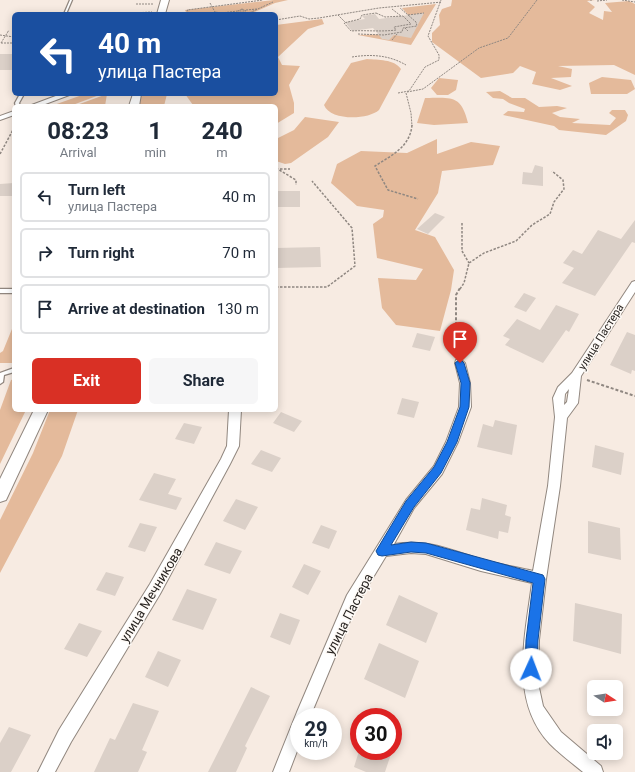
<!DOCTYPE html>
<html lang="en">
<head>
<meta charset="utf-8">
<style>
	body { margin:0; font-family:Roboto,sans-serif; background:#f6f6f7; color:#1f2937; height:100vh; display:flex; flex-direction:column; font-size:15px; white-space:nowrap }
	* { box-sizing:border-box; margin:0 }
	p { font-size:13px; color:#747a83 }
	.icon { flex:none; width:22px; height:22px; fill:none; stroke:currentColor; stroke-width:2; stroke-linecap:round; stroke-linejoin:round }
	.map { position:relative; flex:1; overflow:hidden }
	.drawer { position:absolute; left:12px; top:104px; width:266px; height:308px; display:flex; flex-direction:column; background:#fff; border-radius:6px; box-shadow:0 2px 10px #0003 }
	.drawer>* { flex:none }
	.guide { position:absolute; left:12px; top:12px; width:266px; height:84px; border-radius:6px; box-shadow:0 2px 10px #0003; background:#1a4fa0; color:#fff; overflow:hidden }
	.needle { width:26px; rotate:102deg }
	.tools { position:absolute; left:587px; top:680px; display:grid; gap:8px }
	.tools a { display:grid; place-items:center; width:36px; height:36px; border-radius:6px; background:#fff; box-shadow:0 2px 10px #0003; font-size:20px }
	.speed { position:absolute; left:290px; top:708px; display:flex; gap:8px; font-size:20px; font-weight:700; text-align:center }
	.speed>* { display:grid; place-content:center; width:52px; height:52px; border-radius:50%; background:#fff; box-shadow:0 2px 10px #0003; line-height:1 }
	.speed small { font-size:10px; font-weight:400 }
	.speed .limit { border:6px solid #d22; background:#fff; color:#111 }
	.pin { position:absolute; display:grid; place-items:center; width:34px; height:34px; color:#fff; margin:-41px -17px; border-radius:50% 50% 50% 0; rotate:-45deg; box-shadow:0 0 4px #0007 }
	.pin .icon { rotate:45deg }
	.me { position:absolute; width:44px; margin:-22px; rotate:2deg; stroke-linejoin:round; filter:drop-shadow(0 0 3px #0008) }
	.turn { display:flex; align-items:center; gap:14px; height:84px; padding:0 20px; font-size:18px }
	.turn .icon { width:52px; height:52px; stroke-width:2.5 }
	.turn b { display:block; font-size:28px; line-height:34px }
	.eta { display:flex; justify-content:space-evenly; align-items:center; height:68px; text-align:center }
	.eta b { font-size:24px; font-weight:700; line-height:28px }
	.action { display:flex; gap:8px; margin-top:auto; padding:8px 20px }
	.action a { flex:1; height:46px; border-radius:6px; background:#d93025; color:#fff; font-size:16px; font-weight:700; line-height:46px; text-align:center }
	.action a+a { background:#f6f6f7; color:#1f2937 }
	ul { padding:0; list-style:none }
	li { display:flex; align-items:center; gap:12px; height:50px; margin:0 8px 6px; padding:0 12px; border:2px solid #e0e1e3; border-radius:6px }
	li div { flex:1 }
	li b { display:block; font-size:15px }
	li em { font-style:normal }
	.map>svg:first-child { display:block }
	.green { fill:#e4ba9b }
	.building { fill:#dbd0c8 }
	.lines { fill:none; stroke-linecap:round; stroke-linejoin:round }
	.service-casing { stroke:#91877f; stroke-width:2.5 }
	.minor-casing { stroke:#91877f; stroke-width:2 }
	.tertiary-casing { stroke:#91877f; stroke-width:2 }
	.path-far2 { stroke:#8f8781; stroke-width:1; stroke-dasharray:2 1; stroke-linecap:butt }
	.path-far1 { stroke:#8f8781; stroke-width:1.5; stroke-dasharray:2.5 1.5; stroke-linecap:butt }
	.path { stroke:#8f8781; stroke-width:2; stroke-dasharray:3 2; stroke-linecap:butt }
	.service { fill:#fff; fill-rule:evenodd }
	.minor { fill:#fff; fill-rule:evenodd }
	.tertiary { fill:#fff; fill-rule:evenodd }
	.route { fill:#1a73e8; stroke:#114b97 }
	.labels { text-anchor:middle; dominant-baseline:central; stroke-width:3; stroke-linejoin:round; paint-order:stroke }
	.street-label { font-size:11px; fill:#272320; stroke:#fefaf6 }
	.near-street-label { font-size:13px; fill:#272320; stroke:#fefaf6 }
</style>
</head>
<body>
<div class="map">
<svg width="635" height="772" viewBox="0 0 635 772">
	<rect width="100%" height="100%" fill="#f7ebe2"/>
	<path class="green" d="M274,0H288L275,3L250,14H187L185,10Z
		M452,0H595L587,1L595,7L589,13L603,20L604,11L612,12L605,3L629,1L635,4V75L614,65L558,66L572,69L571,77L551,78L572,86L560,90L532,84L536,72L520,66L513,73L481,78L432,42V33L440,25L439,15L442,9L451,6Z
		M436,4L411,45L358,35L393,34L418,26L402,8Z
		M322,19L324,24L308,29L278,57L282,65L300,66L289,85L294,103V113L276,124V106H196L193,105L185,94H276V25Z
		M367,59C378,60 394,59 401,69L379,110C368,120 330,121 324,105L351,63Z
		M602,77L631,80L635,89L627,94H591L589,83Z
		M439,78L458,80L456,90L448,95H437L431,88Z
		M500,91L512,98H525L539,107L557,106L567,108L552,113L560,117L580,119L572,123L610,125L616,118L609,113L612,110H625L628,115L626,121L606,135L559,130L554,126L503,115L508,111L524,112L525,109L509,103L503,99L493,98L486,92Z
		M85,94H102L70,106H51Z
		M107,94L105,106H74Z
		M142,94H167L164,106H138Z
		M425,98C451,98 461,94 468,123L434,125L417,123Z
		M305,117L339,122L328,137L291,163L285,164L276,161V139L294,130Z
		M437,139V154L471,142L500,146L493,165L442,171L438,193L415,230L435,237L454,270L451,290L440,331L396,325L382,308L378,278L416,280L423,269L377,258L373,224L383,217L384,210L357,206L331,183L337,164L361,151L407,153Z
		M14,324V363H0V353L3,351Z
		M14,379V410H26L0,464V410L11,380Z
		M50,410H78L62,456L0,573V520L33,453Z"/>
	<path class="building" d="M424,13L411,38L394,35L389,40L382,39L373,28L352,31L345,22L365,19L362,16L375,14L379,19Z
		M0,54H14V70H0Z
		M535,165L543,167V186L522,184L523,172L532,173Z
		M14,183V196H0V184Z
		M276,191H300V207H276Z
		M435,213L445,217L428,234L417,229Z
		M635,220V243L632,242L595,296L562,283L574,268L563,263L573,250L582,254L598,230L621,239Z
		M320,247L321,267L276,268V248Z
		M524,293L536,298L526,312L514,307Z
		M556,305L579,314L569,332L566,330L543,363L505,345L510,339L503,336L517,319L540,330Z
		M627,332L635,335V371L632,370L631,374L610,365Z
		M417,333L435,337L430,351L412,347Z
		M402,398L419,402L414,418L397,414Z
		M281,412L302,421L294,432L273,423Z
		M495,420L517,425L512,455L477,447L483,424L493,427Z
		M184,423L202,427L194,444L175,439Z
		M595,445L624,453L621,475L592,467Z
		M261,450L281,458L272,472L251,464Z
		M154,473L176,479L168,494L182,498L176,510L139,500Z
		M482,498L507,505L505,515L511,517L508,533L499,531L498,539L466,530L471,508L480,510Z
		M236,499L258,507L245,530L223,521Z
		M588,521L620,528L621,560L588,553Z
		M140,523L157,527L145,552L128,547Z
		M321,525L337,531L329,549L312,543Z
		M216,542L242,551L230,574L204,565Z
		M304,564L321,571L308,595L292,587Z
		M106,572L124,577L115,596L96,590Z
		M187,589L217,599L203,630L172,620Z
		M399,595L438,613L426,643L386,625Z
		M575,603L622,614L621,654L573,641Z
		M280,613L300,620L290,645L270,637Z
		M79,623L102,631L87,657L64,649Z
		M379,643L419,661L405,698L364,679Z
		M158,651L181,660L168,687L145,677Z
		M251,687L270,696L245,746L247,748L236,772H208Z
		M133,703L159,711L142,750L147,752L138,772H94L110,738L115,740Z
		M9,727L31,735L11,772H0V743Z
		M359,751H392L385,772H366L354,767Z"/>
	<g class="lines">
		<g class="service-casing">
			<path id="service" d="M70,0H72L66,14H64Z
				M20,94H24L19,103L20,106H16L15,103Z
				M0,289H14V293H0Z
				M14,368V372L4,375L3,382L0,384V373Z"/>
		</g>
		<g class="minor-casing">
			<path id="minor" d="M61,94H72L40,106H29Z
				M14,111V115L0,120V116Z
				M635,281V292L581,376L578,403L567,418L560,486L546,579L539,640L538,683L543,706L561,732L601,766L603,772H583C572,763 560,754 550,744C509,701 525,637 532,583L481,571L426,554L411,553L386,556L357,604L310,717H299V746L289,772H273L297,712L347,595L406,500L434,466L446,442L459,407L460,383L455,363L456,360L460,359L465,363L470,383L471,407L458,442L442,474L414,508L394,544C428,539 448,549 480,559C497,564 516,567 533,571L548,486L555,417L553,398L558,387L572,373L632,282ZM569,389L567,402L564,405L565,394Z
				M229,410H241L239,446L230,464L160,594L71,742L55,772H38L59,730L150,584L221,459L227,446Z"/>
		</g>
		<g class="tertiary-casing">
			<path id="tertiary" d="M161,0H169L165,14H157Z
				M133,94H141L139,106H129Z
				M34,410H48L6,500L0,502V479Z"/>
		</g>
		<path class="path-far2" d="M590,0H592
			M622,0L635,2
			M597,1L607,0
			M210,3L215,12
			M136,4H154
			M242,9L246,11H238Z
			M392,9L401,16
			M246,10L257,9
			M133,13L152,12
			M221,13L238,11
			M376,13L385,17L403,16L411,24L394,27L396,30C381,32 366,30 351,31L344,23L360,19L362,15Z
			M189,14L187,10L263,0
			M212,14L216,12L221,13
			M247,14L273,2
			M338,15L345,22
			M408,15L424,13
			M276,20L300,16L309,19L319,18L379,8L442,2
			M405,28L408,31
			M358,34L384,35L402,32L403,28L417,26L416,22L400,8
			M0,35L14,37
			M392,40L397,34
			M1,43L9,30
			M1,43H14
			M352,57C371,54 389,55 406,65
			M407,92L423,89L479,48L508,38L537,0
			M398,93L409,91L425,67L439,60V55L428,36L441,0
			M406,93L411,113L412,126"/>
		<path class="path-far1" d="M412,125C410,147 392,155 375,166L388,190L418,199
			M0,154L14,128
			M276,168L296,180V185
			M280,169H290
			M462,223V251L469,263
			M276,287H327L355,266L352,228L312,181
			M460,289L464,283L469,263L484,253L516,241L532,225L550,214L554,202L564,189L563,180L552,171"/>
		<path class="path" d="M458,355L456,347V295L460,288
			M587,380L635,396"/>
		<use href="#service" class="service"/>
		<use href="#minor" class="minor"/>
		<use href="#tertiary" class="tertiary"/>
	</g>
	<path class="route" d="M460,359L464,363L470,383L469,407L457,442L441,473L414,507L391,545L411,542L426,543L543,575L545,579L538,640L537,669L535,673L531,675L526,673L525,669L526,640L533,583L426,553L411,552L382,556L378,555L376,551L406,501L434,467L447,442L460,407L461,383L455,363Z"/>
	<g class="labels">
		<g class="street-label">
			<text transform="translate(601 337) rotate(-58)">улица Пастера</text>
		</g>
		<g class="near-street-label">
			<text transform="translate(151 595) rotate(-59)">улица Мечникова</text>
			<text transform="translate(349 614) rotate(-63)">улица Пастера</text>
		</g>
	</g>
</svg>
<div class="tools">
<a><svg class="needle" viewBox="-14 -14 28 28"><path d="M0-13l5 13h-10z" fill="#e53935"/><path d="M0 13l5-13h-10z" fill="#747a83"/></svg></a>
<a><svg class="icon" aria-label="sound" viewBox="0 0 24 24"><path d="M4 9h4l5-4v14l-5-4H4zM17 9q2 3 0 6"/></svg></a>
</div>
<div class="speed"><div>29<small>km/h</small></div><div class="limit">30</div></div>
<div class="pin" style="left:460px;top:363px;background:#d93025"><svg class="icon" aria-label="arrive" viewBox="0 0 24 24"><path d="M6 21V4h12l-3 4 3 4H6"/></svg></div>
<svg class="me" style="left:531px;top:669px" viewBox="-20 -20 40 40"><circle r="19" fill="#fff"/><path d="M0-13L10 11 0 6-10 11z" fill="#1a73e8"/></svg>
<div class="guide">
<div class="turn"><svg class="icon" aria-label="left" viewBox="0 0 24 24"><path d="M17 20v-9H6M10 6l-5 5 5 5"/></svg><div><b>40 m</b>улица Пастера</div></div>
</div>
<section class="drawer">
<div class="eta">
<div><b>08:23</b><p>Arrival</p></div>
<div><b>1</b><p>min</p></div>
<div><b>240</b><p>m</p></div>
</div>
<ul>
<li><svg class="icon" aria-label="left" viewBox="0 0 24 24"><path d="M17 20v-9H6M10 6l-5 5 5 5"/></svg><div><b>Turn left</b><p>улица Пастера</p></div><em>40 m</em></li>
<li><svg class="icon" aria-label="right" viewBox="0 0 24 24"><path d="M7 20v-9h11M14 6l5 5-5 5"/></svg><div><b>Turn right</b></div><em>70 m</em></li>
<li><svg class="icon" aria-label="arrive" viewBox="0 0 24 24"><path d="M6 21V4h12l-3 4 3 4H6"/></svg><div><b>Arrive at destination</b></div><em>130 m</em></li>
</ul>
<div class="action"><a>Exit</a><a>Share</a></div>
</section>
</div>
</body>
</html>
